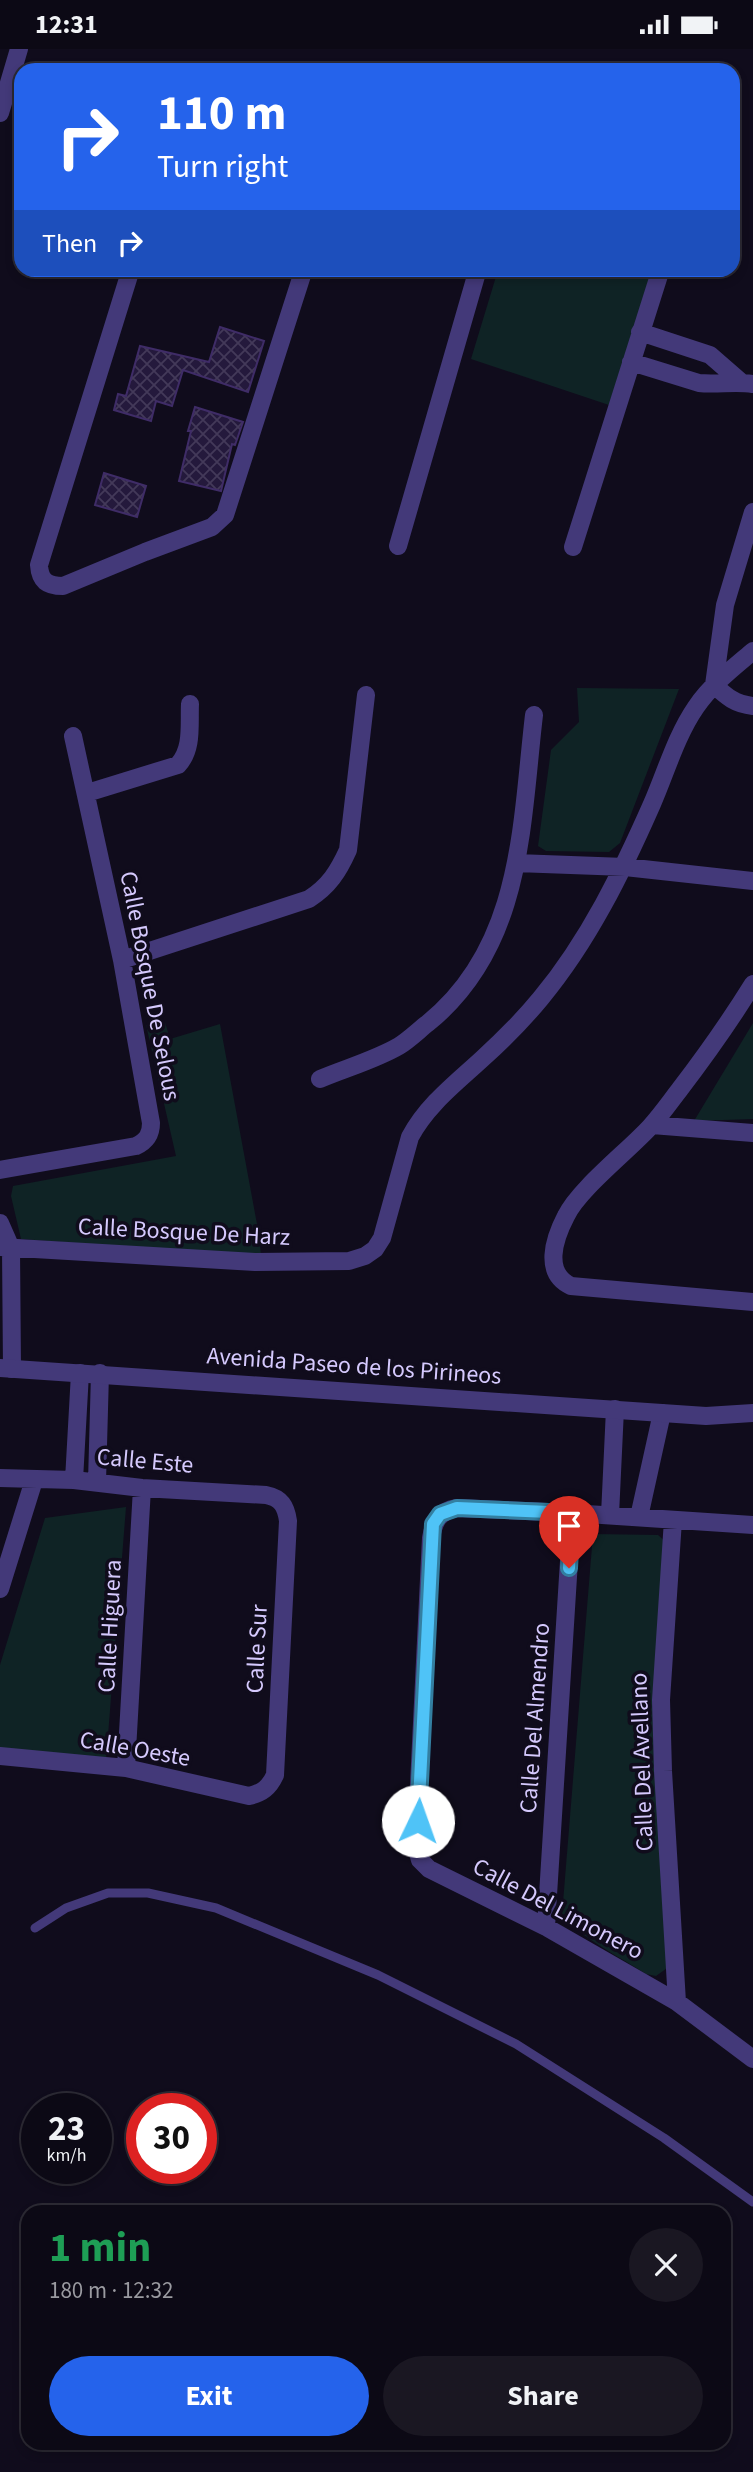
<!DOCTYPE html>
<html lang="en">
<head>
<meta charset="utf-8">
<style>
	body { margin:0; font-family:"Source Sans 3",sans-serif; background:#1a1722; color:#f1f3f6; height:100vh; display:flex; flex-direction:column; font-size:26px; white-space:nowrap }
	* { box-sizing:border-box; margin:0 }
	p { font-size:23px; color:#9a9aa0 }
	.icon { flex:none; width:38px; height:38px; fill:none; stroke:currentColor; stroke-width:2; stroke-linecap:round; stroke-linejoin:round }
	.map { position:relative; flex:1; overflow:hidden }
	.drawer { position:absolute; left:21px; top:2156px; width:710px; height:245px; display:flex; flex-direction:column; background:#0c0915; border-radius:21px; box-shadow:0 4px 10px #0003,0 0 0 2px #2c2a34 }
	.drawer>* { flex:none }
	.banner { position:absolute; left:14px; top:14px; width:726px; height:214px; border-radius:21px; box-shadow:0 4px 10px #0003,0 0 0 2px #2c2a34; background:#2563eb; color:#fff; overflow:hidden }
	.speed { position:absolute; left:21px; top:2044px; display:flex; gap:14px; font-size:35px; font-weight:700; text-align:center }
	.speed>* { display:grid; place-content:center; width:91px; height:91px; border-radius:50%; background:#0c0915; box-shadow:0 4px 10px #0003,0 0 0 2px #2c2a34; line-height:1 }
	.speed small { font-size:18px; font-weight:400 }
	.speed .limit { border:10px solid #d22; background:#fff; color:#111 }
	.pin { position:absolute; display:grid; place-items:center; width:60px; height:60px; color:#fff; margin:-72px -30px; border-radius:50% 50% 50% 0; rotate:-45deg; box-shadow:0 0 7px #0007 }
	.pin .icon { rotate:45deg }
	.me { position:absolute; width:77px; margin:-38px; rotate:3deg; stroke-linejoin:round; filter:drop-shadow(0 0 5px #0008) }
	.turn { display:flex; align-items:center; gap:24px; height:147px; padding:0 28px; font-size:32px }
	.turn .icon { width:91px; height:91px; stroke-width:2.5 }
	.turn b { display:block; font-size:49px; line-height:60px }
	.then { display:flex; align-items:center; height:66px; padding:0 28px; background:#0003; gap:14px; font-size:26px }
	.round { display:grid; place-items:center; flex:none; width:74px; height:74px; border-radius:37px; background:#1a1722 }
	.overview { display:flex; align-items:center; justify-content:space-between; height:119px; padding:0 28px }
	h1 { font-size:42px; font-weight:700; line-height:52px; color:#1e9e55 }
	.primary-button { display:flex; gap:14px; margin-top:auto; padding:14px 28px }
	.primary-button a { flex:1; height:80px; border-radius:42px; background:#2563eb; color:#fff; font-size:28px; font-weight:700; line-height:80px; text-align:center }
	.primary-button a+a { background:#1a1722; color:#f1f3f6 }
	.status { display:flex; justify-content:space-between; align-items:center; height:49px; padding:0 35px; background:#0c0915; direction:ltr }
	.status svg { height:19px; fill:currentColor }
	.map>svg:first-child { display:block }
	.park { fill:#0f2325 }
	.building { fill:url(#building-cross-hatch); stroke:#3f2c67; stroke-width:2 }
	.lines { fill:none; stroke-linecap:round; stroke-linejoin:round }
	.service { stroke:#433979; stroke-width:9 }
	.minor { stroke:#433979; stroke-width:18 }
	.tertiary { stroke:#433979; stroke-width:18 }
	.route-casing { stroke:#337fa1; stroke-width:18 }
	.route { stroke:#4fc3f7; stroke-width:12 }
	.labels { text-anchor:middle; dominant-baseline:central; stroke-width:7; stroke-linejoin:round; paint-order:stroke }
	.street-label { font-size:24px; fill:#d5c9fd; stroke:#100c1c }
</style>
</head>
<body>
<div class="status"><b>12:31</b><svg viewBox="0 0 49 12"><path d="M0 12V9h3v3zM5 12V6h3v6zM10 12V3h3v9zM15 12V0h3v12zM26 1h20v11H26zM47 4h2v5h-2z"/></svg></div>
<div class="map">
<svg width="753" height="2423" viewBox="0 0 753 2423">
	<defs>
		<pattern id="building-cross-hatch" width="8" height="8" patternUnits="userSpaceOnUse" patternTransform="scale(1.75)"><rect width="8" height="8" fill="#24193c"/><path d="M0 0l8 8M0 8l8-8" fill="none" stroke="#433959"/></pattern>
	</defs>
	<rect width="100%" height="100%" fill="#100c1c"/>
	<path class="park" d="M498,221H652L609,356L471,310Z
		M577,639L679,640L620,794L609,803L546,802L538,797L551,701L579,673Z
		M165,973L170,990L220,975L259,1186L261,1207L21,1190L11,1147L13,1137L176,1107L146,976Z
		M753,974V1070L694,1072Z
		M126,1458L106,1712L0,1708V1616L45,1469Z
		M593,1485L658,1486L666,1493L670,1917L656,1927L646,1925C620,1908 581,1889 562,1866Z"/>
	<path class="building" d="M220,278L264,292L248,343L183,321L172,357L156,352L151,372L114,361L118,345L126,347L140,297L209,313Z
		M195,358L243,373L235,396L232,395L221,442L179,432L191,382H188Z
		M104,424L146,437L137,468L95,456Z"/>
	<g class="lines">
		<path class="service" d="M35,1879L66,1859L108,1844H148L216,1859L378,1926L516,1995L664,2089L753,2153"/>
		<path class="minor" d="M0,64L19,0
			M131,220L39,516C40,532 47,537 63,537L145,503L212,478L225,466L304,220
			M640,283L710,306L741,333
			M631,313L699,334C717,336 735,332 753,335
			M753,463L725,556L714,636C727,648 735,655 753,657
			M398,497L478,220
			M573,498L661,220
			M87,744L178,716C193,700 189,676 190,655
			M516,814L625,818L753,832
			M122,911L309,850C329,837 338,823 348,801L366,646
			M753,935C730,972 706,1006 680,1040C670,1053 661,1066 650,1078C628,1102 579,1140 566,1167C554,1190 543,1224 571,1237L753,1253
			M320,1030C346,1019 375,1011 399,997C409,991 419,981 428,974C523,897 521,776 534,666
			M652,1076L753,1084
			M0,1121L136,1097C147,1092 151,1085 151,1074L122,911L73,687
			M0,1174L11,1199L12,1320
			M0,1198L255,1213L349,1212L365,1207L375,1200L382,1189L410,1088C427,1056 456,1034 482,1010C503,991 523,971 541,949C589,891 622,823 652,755C666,723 676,687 696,658C711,636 733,619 753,602
			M0,1429L74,1431L142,1439L266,1446C281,1449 286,1457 288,1472L275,1726C269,1739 262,1744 249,1747L126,1719L0,1707
			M74,1431L80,1324
			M97,1433L100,1324
			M610,1466L615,1360
			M639,1468L662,1364
			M673,1471L661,1651L663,1722L677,1953
			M753,1476L572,1464L457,1459C439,1462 434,1472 431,1489L416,1797L420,1811L429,1820L546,1878L677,1953L753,2010
			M0,1540L34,1431
			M126,1719L142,1439
			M546,1878L572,1464"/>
		<path class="tertiary" d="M0,1319L706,1367L753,1364"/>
	</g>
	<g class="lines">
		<g class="route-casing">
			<path id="route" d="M418,1772L433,1475L440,1465L457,1459L572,1464L569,1519"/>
		</g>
		<use href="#route" class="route"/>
	</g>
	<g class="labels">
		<g class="street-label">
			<text transform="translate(150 937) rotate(79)">Calle Bosque De Selous</text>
			<text transform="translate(184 1183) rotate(3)">Calle Bosque De Harz</text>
			<text transform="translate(354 1317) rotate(4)">Avenida Paseo de los Pirineos</text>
			<text transform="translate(145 1412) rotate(5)">Calle Este</text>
			<text transform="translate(110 1577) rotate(-87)">Calle Higuera</text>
			<text transform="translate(257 1600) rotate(-87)">Calle Sur</text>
			<text transform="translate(535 1669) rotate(-86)">Calle Del Almendro</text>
			<text transform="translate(135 1700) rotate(10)">Calle Oeste</text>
			<text transform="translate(642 1713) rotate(-92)">Calle Del Avellano</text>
			<text transform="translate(558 1860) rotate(28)">Calle Del Limonero</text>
		</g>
	</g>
</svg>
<div class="speed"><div>23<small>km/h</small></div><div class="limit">30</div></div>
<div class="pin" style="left:569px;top:1519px;background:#d93025"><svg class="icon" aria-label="arrive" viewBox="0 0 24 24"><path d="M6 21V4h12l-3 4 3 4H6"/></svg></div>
<svg class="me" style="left:418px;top:1772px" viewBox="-20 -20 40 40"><circle r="19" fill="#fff"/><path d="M0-13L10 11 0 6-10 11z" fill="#4fc3f7"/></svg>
<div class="banner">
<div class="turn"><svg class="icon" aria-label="right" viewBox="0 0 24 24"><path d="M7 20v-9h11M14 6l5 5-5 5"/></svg><div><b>110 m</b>Turn right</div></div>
<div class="then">Then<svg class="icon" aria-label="right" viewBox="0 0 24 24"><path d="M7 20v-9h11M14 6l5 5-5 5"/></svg></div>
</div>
<section class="drawer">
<div class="overview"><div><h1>1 min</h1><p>180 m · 12:32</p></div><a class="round"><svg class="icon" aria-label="close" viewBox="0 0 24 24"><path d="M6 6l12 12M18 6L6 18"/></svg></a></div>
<div class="primary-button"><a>Exit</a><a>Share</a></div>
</section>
</div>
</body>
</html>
